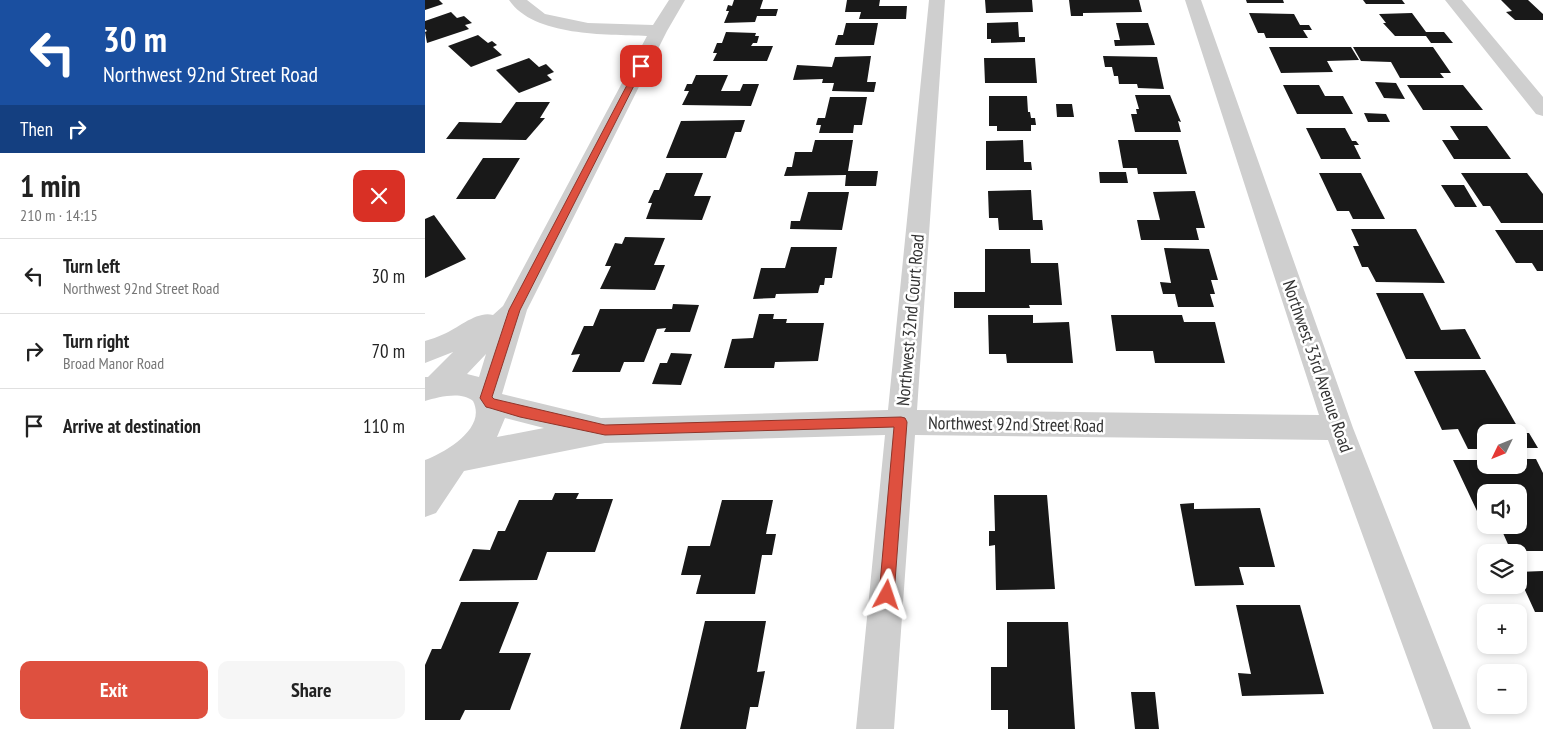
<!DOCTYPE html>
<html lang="en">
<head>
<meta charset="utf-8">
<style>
	body { margin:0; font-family:"PT Sans Narrow",sans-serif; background:#f6f6f6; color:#222; height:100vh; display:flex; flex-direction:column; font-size:19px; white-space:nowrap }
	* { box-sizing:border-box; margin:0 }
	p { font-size:16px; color:#767676 }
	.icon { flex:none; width:28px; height:28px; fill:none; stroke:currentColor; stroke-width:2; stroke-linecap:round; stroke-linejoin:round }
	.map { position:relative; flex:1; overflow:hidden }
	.panel { display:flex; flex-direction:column; background:#fff; width:425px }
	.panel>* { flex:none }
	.guide { background:#1a4fa0; color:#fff; overflow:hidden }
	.needle { width:32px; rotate:227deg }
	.tools { position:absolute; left:1052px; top:424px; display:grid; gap:10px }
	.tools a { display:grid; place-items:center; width:50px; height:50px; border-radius:10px; background:#fff; box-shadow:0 2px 8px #0003; font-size:25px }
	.pin { position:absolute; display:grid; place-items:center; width:42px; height:42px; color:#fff; margin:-21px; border-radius:10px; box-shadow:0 2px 8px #0006 }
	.me { position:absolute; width:55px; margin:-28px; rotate:5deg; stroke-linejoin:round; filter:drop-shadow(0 0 4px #0008) }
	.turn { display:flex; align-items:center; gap:18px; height:105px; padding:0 20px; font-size:22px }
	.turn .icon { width:65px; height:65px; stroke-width:2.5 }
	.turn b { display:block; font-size:35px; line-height:42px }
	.then { display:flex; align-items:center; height:48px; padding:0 20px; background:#0003; gap:10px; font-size:19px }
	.round { display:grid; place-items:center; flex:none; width:52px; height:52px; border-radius:10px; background:#f6f6f6 }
	.overview { display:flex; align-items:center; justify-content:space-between; height:85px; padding:0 20px }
	h1 { font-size:30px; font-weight:800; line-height:38px }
	.cta { display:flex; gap:10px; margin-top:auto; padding:10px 20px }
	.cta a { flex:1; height:58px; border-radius:10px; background:#de503f; color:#fff; font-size:20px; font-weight:800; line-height:58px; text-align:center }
	.cta a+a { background:#f6f6f6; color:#222 }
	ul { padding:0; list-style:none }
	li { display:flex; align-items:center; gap:15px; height:75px; padding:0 20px; border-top:1px solid #e0e0e0 }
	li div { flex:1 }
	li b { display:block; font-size:19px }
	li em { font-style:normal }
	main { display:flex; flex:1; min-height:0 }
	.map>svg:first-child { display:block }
	.building { fill:#191919 }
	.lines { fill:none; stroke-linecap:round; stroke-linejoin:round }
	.minor { fill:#cfcfcf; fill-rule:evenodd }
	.route { fill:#de503f; stroke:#903429 }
	.labels { text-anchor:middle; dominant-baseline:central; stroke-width:5; stroke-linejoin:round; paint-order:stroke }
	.street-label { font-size:18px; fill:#323232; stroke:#fff }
</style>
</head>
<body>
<main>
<section class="panel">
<div class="guide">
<div class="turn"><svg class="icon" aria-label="left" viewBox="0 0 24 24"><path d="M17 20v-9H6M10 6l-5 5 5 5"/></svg><div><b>30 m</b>Northwest 92nd Street Road</div></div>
<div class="then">Then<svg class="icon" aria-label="right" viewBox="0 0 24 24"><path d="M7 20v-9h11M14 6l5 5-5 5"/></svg></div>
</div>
<div class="overview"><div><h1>1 min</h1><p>210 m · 14:15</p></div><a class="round" style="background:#d93025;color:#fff"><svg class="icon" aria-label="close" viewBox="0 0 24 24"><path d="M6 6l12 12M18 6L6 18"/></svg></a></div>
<ul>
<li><svg class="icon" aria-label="left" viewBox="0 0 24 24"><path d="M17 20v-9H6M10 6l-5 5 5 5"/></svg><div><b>Turn left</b><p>Northwest 92nd Street Road</p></div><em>30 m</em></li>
<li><svg class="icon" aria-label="right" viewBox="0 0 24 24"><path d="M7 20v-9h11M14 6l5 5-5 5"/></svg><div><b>Turn right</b><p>Broad Manor Road</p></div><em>70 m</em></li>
<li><svg class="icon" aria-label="arrive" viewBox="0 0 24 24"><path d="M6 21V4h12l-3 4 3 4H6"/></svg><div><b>Arrive at destination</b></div><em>110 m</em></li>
</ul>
<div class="cta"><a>Exit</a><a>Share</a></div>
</section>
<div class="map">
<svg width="1118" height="729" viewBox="0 0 1118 729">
	<rect width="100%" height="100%" fill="#fff"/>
	<path class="building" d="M0,0H14L18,4L0,10Z
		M309,0H338L335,9H353L351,16H332L330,22L299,23L304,11H301L303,5L307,6Z
		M422,0H455L454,6H482L481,19H434L436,12H420Z
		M560,0H607L608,12L561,13Z
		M644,0H714L717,12L658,13V16H646Z
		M821,0H858L859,3H822Z
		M938,0H977L980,4H941Z
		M1076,0H1103L1118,14V20H1090L1081,12L1087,11Z
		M26,12L32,18L39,16L47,23L40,25L44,29L2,43L0,32L2,31L0,29V21Z
		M824,13L869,14L875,25H884L887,30H878L883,38H841L839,33H833Z
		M987,13L1001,32H1019L1028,43H1006L1001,36H970L958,23H961L954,14Z
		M593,22L594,37H600V42L566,43V39H562V23Z
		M421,23H453L449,45H410L413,35H418Z
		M691,23H723L730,45L690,46L689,40H695Z
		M301,32L331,33L330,36H334L332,43H328L326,46H348L342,61H288L292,53H288L292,43H297Z
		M53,35L63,43L67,41L72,45L68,47L77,55L46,67L23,46Z
		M844,47H926L934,60L902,61L908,72L856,73Z
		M928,47H1008L1026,73H1015L1019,78H975L966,62L936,61Z
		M446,56L442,82H451L449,92L407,91L409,83H397L398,79L368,80L372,65L407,67L410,57Z
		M678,56L732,57L739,89L713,88L712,84H694L693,76H689L687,67H680Z
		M104,58L114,67L121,64L129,72L122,75L127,80L94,93L71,70Z
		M559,58H610L612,83H560Z
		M271,75H303L296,91H315L318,84H334L326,106L257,105L264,91H259L262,84H267Z
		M950,82L971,83L980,99L959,98Z
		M858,85H894L900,96H918L928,114H872Z
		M982,85H1038L1058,110H998Z
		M710,95H745L756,122L753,121L756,132H710L706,114H712L711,109H714Z
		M564,96H602L603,112H605L606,118H610L611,125H606V131H572V126H564Z
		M405,97H442L437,125H429L428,133H394L396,125H391L392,121L393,118H400Z
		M91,102H125L115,118H120L101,140L21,139L34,122L76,123Z
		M631,104H647L649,117H632Z
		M939,113L961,114L965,122H943Z
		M320,120L316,132H310L301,158H241L256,121Z
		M1025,126H1062L1086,159H1029L1017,140H1034Z
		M881,128H920L927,141H931L934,145H929L936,159H896Z
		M390,140H428L423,171H453L451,186H420L421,175L359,176L362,167H367L370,152H387Z
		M598,140L599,162H606L607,170H561V141Z
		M693,140H753L762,174H713L712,168H698Z
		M58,158H95L70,199H31Z
		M674,172H701L703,183H675Z
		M241,173H278L269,196H286L277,220L221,219L227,203H223L229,190H234Z
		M894,173H936L960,219H928L924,211H912Z
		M1036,173H1102L1118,194V223H1076L1065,206H1058Z
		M1016,185H1039L1052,207H1030Z
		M606,190L608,220H617L618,230H574L573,218H564L563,191Z
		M770,191L780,228H771L774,240H716L712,220H735L728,192Z
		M383,192H424L417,230L365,229L366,221H375Z
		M9,215L41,259L0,278V219Z
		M926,229H991L1020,283L951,282L943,267H937L928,246H934Z
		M1070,230H1118V271H1112L1107,263H1091Z
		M200,237L240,238L229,265H240L230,290L175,289L186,266H180L190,243L197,244Z
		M366,247H412L407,278H400L399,285H395L393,293L351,294L350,298L328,299L336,268H360Z
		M739,248L784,249L793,280H786L790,294H785L789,307H753L750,294H738L735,282L746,283Z
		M560,249H605L606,263H633L637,305H604L605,308H529V292H560Z
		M951,293H998L1016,330L1040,329L1056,359H981Z
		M248,304L274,305L265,332H239L241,328L232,329L219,362H199L195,372H147L155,354L146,355L159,326H168L175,309H247Z
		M334,314H349L348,319H362L361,323H399L393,361L350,362L349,368H299L307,339L328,338Z
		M563,315H608V323L644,322L648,363H582L581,354H564Z
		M686,315H757L759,322H790L800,363H730L728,351H691Z
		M246,353L267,354L256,385L227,384L235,363H242Z
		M1060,370L1096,433H1104L1113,448H1094V432H1061V449H1043L1033,429L1017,430L989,371Z
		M1094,459H1111L1118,473V551H1086L1078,533H1074L1070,525H1094V492H1061V511H1052L1028,460H1061V465H1094Z
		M130,493H154L151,499H188L170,552H122L112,580L34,581L48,549L65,550L73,531H80L94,500H127Z
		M569,495H622L630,589L571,590L570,545L564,546V531H570Z
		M297,500H348L341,534H351L347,555H337L330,594H271L276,575H256L263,546H285Z
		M769,503V509L835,508L850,567H814L819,585L770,586L755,504Z
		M1118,571V612H1110L1094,577V572Z
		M36,602H94L74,653H106L85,710H40L35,720H0V665L7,649H16Z
		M811,605H875L899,694L817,696L813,673L826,674Z
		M280,621H341L332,672L340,671L333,707H325L321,729H255Z
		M582,622H643L650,729H583V710H566V667H582Z
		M706,692H730L734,729H710Z"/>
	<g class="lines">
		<path class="minor" d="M84,0H102L120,14L163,23L228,25L244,0H260L242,31L102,310L77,394L176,418L463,410L504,0H520L492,410L894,415L760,0H776L928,428L1046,729H1008L903,440L490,435L469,729H431L460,435L180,443L39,471L11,513L0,517V460C21,452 62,428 48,401C36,391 14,397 0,401V377H3L28,352L0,363V341C6,339 13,337 19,334C33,328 53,310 68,315L78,306L222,36C181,34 109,37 84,0ZM61,354L54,377L42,374ZM80,418L119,428L72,437Z
			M1020,0H1037L1118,97V116L1111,114Z"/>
	</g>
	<path class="route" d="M216,63L219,66L95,310L67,397L69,399L180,425L476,417L480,418L482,422L469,595L467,600L462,602L456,600L454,595L469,427L180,435L95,417L65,408L61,407L55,398L84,310L212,66Z"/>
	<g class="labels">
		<g class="street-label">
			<text transform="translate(485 320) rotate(-85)">Northwest 32nd Court Road</text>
			<text transform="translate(893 366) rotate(71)">Northwest 33rd Avenue Road</text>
			<text transform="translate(591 424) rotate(1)">Northwest 92nd Street Road</text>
		</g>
	</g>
</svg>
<div class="tools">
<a><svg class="needle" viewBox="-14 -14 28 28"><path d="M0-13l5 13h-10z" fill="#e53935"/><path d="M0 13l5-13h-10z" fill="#767676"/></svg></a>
<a><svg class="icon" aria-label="sound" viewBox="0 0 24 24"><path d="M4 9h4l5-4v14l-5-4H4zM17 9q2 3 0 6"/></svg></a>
<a><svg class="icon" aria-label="layers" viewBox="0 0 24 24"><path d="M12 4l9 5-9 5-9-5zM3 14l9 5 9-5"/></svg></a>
<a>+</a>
<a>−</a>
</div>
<div class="pin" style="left:216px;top:66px;background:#d93025"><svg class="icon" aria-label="arrive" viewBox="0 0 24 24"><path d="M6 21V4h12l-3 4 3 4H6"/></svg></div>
<svg class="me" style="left:462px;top:595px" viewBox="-20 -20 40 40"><path d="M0-17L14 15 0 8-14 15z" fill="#de503f" stroke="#fff" stroke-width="4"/></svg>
</div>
</main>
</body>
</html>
